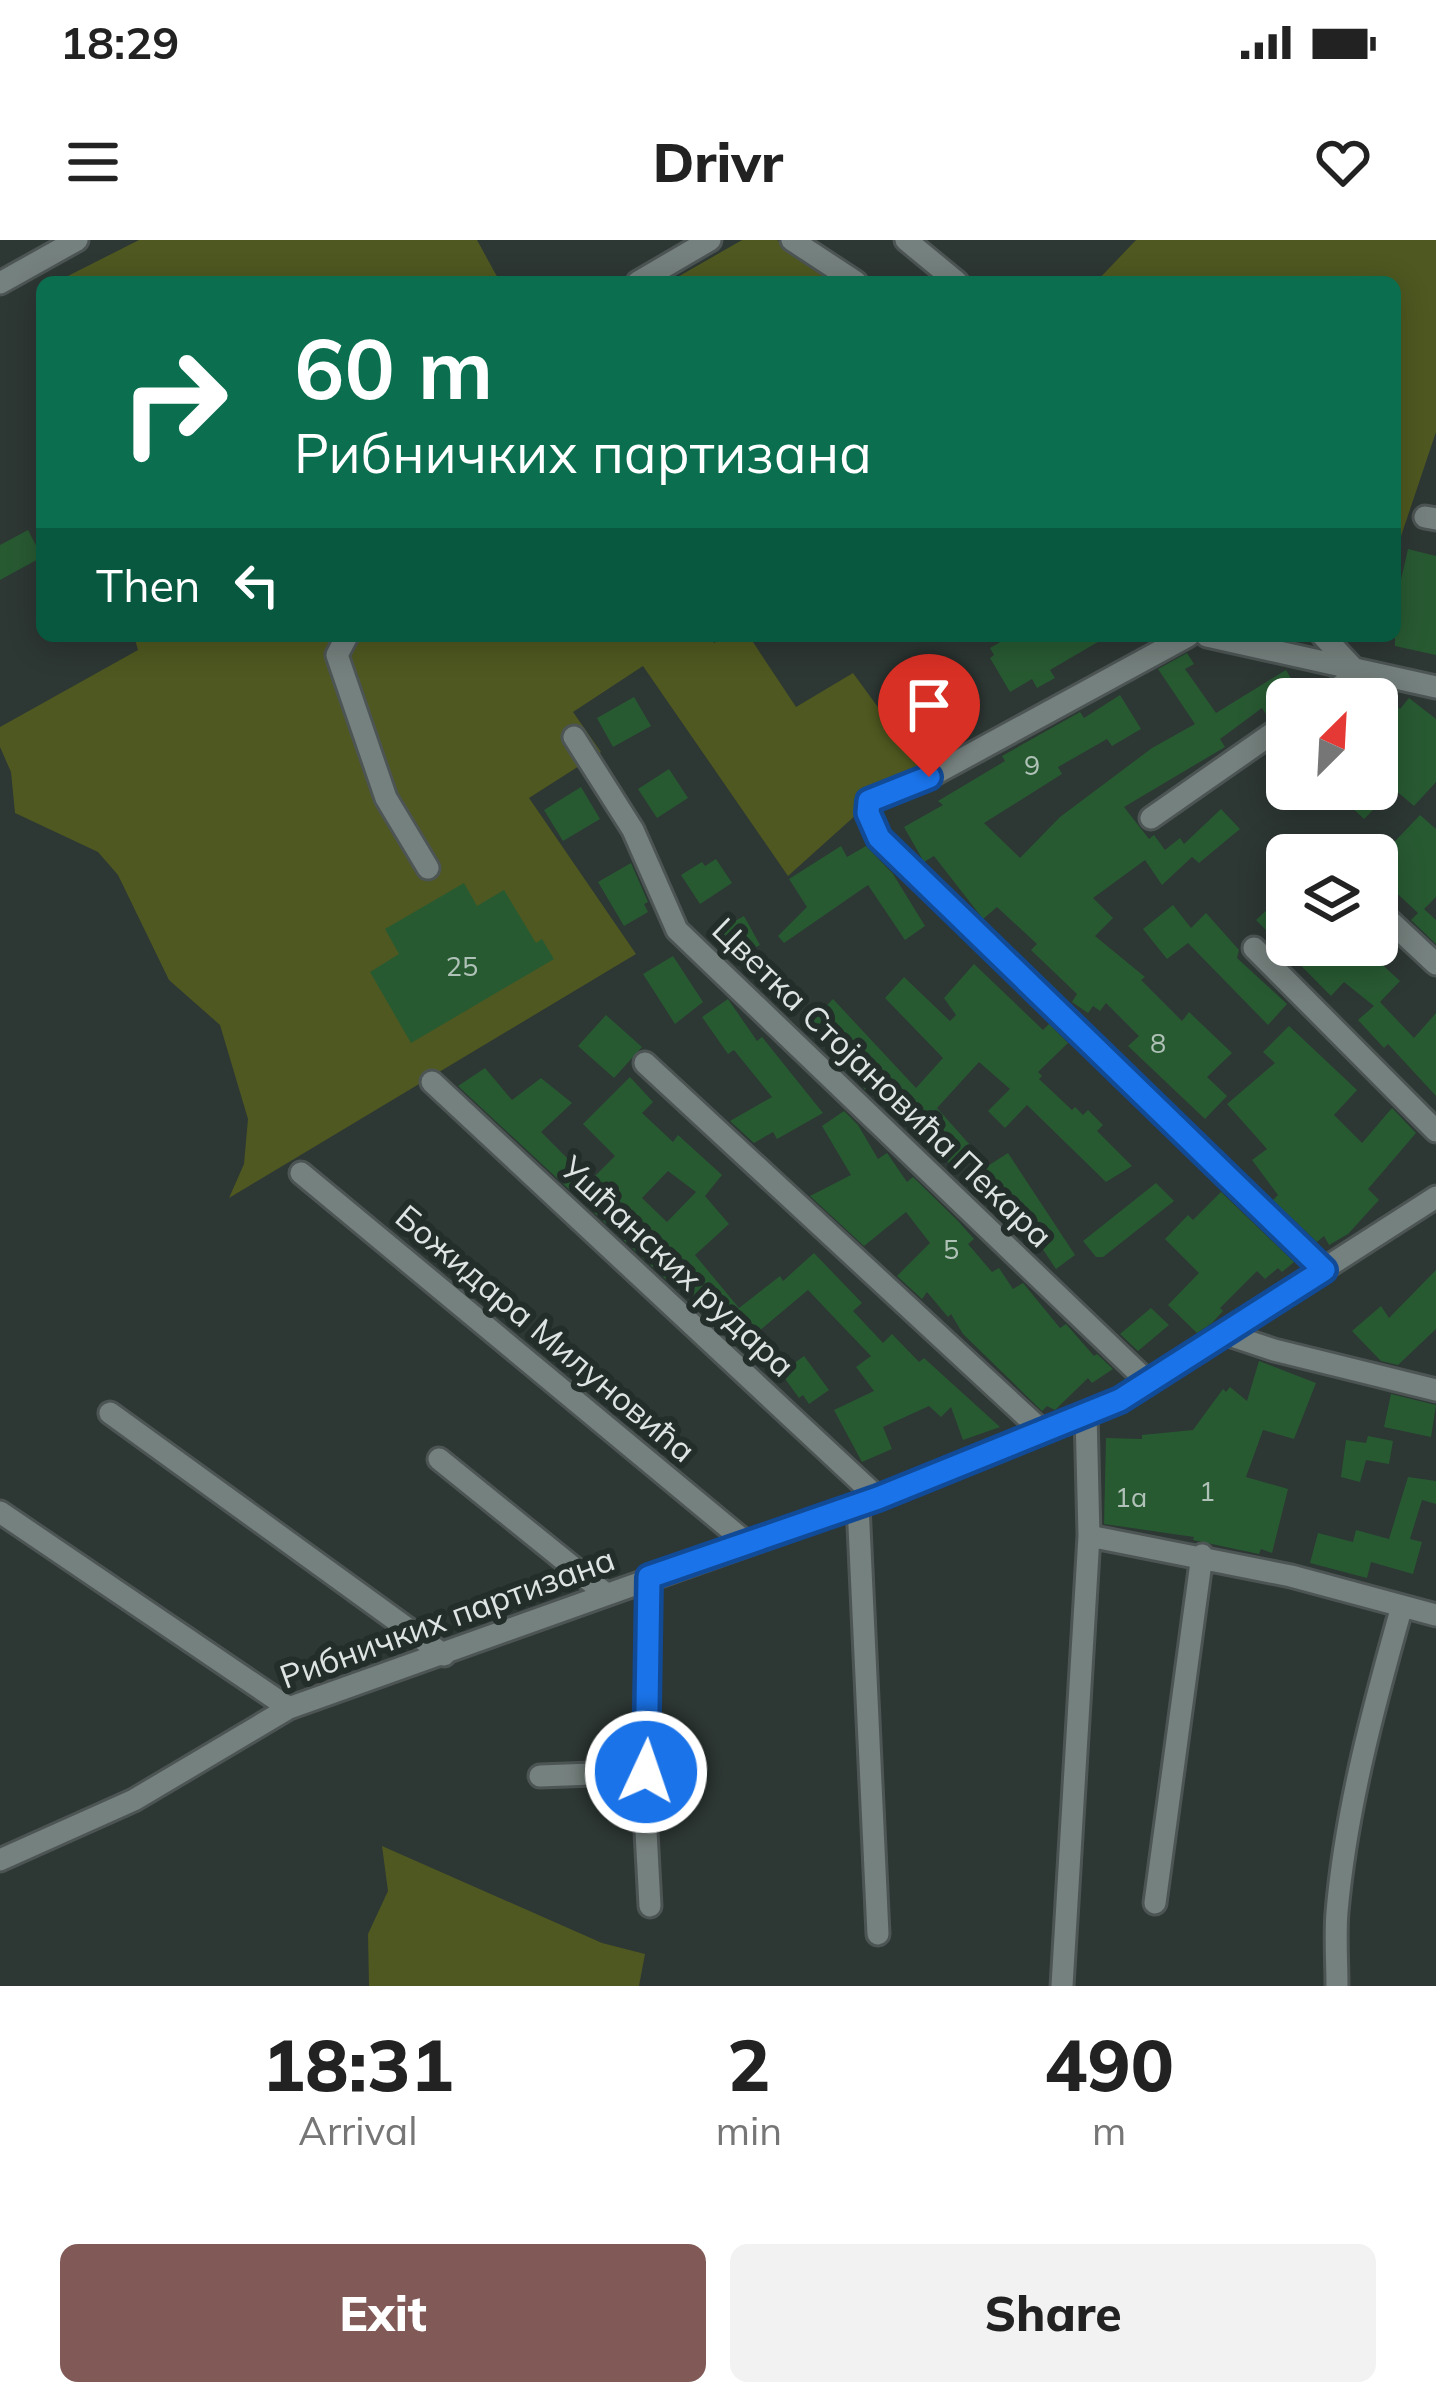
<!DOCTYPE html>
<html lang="en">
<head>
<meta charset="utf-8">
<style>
	body { margin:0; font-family:Mulish,sans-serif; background:#f2f2f2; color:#222; height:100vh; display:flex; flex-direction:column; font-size:45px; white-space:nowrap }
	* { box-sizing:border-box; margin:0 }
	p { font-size:39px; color:#767676 }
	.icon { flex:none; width:66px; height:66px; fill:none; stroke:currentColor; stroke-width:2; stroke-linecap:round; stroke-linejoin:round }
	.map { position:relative; height:1746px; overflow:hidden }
	.drawer { display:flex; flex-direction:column; background:#fff; flex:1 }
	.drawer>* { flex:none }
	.banner { position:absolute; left:36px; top:36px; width:1365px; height:366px; border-radius:18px; box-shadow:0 6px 30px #0003; background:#0b6e4f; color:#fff; overflow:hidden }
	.needle { width:78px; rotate:24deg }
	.fabs { position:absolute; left:1266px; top:438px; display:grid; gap:24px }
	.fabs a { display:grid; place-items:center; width:132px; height:132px; border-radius:18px; background:#fff; box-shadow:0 6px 30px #0003; font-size:60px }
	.pin { position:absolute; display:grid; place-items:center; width:102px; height:102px; color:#fff; margin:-123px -51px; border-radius:50% 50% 50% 0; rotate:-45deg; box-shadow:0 0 12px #0007 }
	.pin .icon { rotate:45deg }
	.me { position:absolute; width:132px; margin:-66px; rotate:3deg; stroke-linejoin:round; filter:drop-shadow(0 0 9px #0008) }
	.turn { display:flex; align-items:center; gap:42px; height:252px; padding:0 60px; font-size:54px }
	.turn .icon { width:156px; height:156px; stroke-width:2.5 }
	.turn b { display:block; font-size:84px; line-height:102px }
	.then { display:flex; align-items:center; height:114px; padding:0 60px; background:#0003; gap:24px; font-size:45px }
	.eta { display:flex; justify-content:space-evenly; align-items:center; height:204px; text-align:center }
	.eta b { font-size:72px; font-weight:800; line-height:84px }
	.primary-button { display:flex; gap:24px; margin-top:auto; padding:24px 60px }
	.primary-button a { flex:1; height:138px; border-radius:18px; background:#815956; color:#fff; font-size:48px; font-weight:800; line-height:138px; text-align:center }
	.primary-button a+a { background:#f2f2f2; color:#222 }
	.status { display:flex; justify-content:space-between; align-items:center; height:84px; padding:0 60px; background:#fff; direction:ltr }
	.status svg { height:33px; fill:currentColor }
	header { display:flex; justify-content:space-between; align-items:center; height:156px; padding:0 60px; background:#fff; font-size:54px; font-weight:800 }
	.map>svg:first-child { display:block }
	.green { fill:#4f5820 }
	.building { fill:#285a32; fill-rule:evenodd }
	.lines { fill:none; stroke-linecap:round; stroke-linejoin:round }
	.minor-casing { stroke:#4d5554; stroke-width:27 }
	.minor { stroke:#75817e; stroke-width:21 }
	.route-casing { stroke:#114b97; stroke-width:30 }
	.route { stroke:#1a73e8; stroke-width:21 }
	.labels { text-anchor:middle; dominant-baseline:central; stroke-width:12; stroke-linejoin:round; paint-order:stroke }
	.number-label { font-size:27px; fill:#b0c2b7 }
	.street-label { font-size:33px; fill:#dee4e3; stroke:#232d2a }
</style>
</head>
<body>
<div class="status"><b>18:29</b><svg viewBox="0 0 49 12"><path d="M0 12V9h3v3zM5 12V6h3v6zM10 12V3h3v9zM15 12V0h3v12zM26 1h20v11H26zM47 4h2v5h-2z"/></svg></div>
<header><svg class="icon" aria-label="menu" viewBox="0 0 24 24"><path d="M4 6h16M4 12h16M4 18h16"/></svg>Drivr<svg class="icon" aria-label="heart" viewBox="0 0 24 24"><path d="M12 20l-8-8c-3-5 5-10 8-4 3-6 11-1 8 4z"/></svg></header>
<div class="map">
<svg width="1436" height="1746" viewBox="0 0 1436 1746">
	<rect width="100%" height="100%" fill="#2d3734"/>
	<path class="green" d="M139,0H477L500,42H56Z
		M742,0H777L839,42H669Z
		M1136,0H1436V192L1395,314V42H1096Z
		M134,396H709L714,403L727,396H749L796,467L853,433L929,537L867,565L788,636L643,426L573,472L601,512L529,558L636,714L229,958L244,924L248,879L220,785L169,740L118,635L98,612L15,573L11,532L0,507V487L138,410Z
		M382,1606L602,1703L645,1714L639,1746H369L368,1694L388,1651Z"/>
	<path class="building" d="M28,290L42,317L0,340V305Z
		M1408,309L1436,316V415L1395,406V366Z
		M1011,396H1108L1050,430L1055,438L1037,448L1032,439L1010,452L990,418L994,415L990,408Z
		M1187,413L1194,424L1185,429L1216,473L1286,430L1301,455L1287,459V464L1268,477L1262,468L1220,499L1225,507L1124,567L1149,599L1154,595L1165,610L1180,598L1184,604L1221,569L1240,589L1199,623L1192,617L1162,645L1145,620L1093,658L1113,678L1095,696L1145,737L1141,740L1182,781L1189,772L1232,813L1207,837L1227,856L1205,879L1128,806L1139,796L1106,763L1100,771L1093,766L1088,773L1072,762L1077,754L1031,710L1037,704L997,667L983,679L934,616L924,622L904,587L943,565L938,561L1005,521L1002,516L1080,472L1084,478L1120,455L1141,489L1112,506L1107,499L1058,527L1062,534L984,583L1020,618L1060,577L1152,508L1195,484L1158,429Z
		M1377,452L1400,469L1409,458L1436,479V542L1414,566L1394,549L1364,579L1342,558L1351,549H1377Z
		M634,457L651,486L613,507L597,478Z
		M669,529L688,558L657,578L638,549Z
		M581,547L600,579L563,601L544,570Z
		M1420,575L1436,589V657L1424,669L1436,680V704L1411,680L1418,673L1387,644L1377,654V620Z
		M841,606L847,617L866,606L893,634L925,686L905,700L868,645L784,703L778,696L807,667L789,639Z
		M716,619L732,643L700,664L681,635L702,622L705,626Z
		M631,623L648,662L644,664L648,672L624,686L598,642Z
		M464,643L477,666L504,650L536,703L542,699L554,719L411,803L370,732L399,714L385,689Z
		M1274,663L1287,676V705H1361L1400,741L1380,762L1414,798L1436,773V856L1388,804L1384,808L1358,780L1374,766L1344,742L1331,756L1256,680Z
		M1173,665L1191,688L1206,673L1239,710L1237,718L1287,764L1268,785L1188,703L1167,719L1143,689Z
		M744,676L760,705L731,721L710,695Z
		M673,716L703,762L675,784L643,734Z
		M974,724L1043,790L1049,784L1068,803L1038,832L1042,836L1039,839L1072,870L1075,867L1083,875L1088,870L1103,885L1097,891L1132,926L1106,942L1027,865L1005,888L988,871L1010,849L979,822L937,868L970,905L949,923L875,849L870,854L834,820L842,815L809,784L833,759L916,848L943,818L885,758L904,737L950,781L956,775L944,758Z
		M728,759L757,801L762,797L823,873L777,899L773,892L754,903L730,881L772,857L734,810L728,814L702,777Z
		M606,775L642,807L614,838L578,806Z
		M1289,786L1357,850L1334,875L1362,903L1392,868L1416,893L1368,949L1379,960L1348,994L1329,1005L1324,996L1317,1002L1273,960L1278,955L1252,920L1267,909L1227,864L1275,823L1263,812Z
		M485,828L512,860L541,838L572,863L541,892L590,941L615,916L583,884L630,837L653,862L642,873L673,902L678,895L722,935L705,956L729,984L695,1015L739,1068L780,1036L783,1041L814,1013L862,1063L853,1071L883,1103L892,1094L919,1122L924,1118L1000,1187L963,1200L951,1167L941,1177L929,1166L883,1187L892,1209L862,1222L834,1170L874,1151L856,1127L871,1116L846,1090L808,1050L759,1091L771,1103L754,1119L749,1117L711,1082L680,1042L674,1047L458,846ZM668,931L696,952L667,982L642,958Z
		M844,871L858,885L878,919L887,913L907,942L913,937L958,981L974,999L968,1004L992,1032L999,1028L1013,1049L1023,1043L1060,1088L1066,1084L1094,1116L1097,1114L1113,1129L1092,1143L1088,1138L1055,1170L1047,1166L1042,1171L963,1094L951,1074L948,1077L927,1052L922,1059L897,1036L930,1003L906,972L864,1006L810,956L851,935L822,886Z
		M1008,913L1075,1015L1056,1029L1026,984L1022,987L1016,979L1013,981L980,931Z
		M1156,943L1174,961L1103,1017H1096L1083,1001Z
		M1221,952L1294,1022L1282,1032L1278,1028L1265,1039L1257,1031L1220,1068L1223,1071L1212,1083L1197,1093L1168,1065L1199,1033L1165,999L1188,975L1193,980Z
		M1436,1030V1089L1398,1125L1381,1121L1352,1091L1381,1066L1389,1078Z
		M1151,1068L1169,1085L1138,1111L1120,1094Z
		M804,1116L829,1150L809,1164L803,1155L799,1158L781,1133Z
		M1259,1121L1316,1143L1294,1199L1263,1190L1246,1237L1288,1249L1272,1313L1261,1309L1259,1314L1193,1300L1194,1297L1104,1284L1106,1198L1142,1199V1195L1193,1190L1223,1149L1226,1152L1230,1147L1247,1161Z
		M1391,1154L1436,1165L1431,1197L1384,1187Z
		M1368,1196L1393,1201L1389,1224L1366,1220L1360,1242L1341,1237L1346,1200L1366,1203Z
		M1408,1237L1436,1241V1264L1422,1260L1410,1299L1422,1302L1413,1334L1371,1322L1367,1338L1310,1323L1318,1293L1353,1302L1356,1290L1389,1299Z"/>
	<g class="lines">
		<g class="minor-casing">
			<path id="minor" d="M792,0L856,42
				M906,0L957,42
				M638,42L710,0
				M0,43L77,0
				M1425,277L1436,279
				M347,396L337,415L386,558L428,628
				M1188,396L929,537L869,561L867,573L879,599L1324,1030
				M1207,396L1436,447
				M1323,396L1358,433
				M1322,459L1359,433
				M574,497L633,590L677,690L1149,1143
				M1151,578L1287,483
				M1377,669L1436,724
				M1254,708L1436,891
				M645,823L1041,1190
				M432,842L878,1258
				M301,933L748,1304
				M1226,1094L1274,1110L1436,1150
				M110,1173L444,1415
				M439,1219L606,1354
				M858,1265L878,1694
				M0,1272L289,1468
				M1089,1296L1291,1336L1436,1375
				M649,1337L644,1554L650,1666
				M540,1536L645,1532
				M0,1620L134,1560L289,1468L878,1258L1120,1160L1436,957
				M1155,1663L1202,1315
				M1062,1746L1089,1296L1086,1173
				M1337,1746C1337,1722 1335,1696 1337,1672C1346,1569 1374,1465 1402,1366"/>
		</g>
		<use href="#minor" class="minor"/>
	</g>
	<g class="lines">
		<g class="route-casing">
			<path id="route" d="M646,1532L649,1337L878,1258L1120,1160L1324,1030L879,598L868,573L869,561L929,537"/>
		</g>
		<use href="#route" class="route"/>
	</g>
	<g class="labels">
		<g class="number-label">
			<text x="1032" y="525">9</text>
			<text x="462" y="726">25</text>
			<text x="1158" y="803">8</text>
			<text x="951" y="1009">5</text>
			<text x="1207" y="1251">1</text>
			<text x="1131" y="1257">1a</text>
		</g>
		<g class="street-label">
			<text transform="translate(883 842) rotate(44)">Цветка Стојановића Пекара</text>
			<text transform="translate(678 1026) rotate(43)">Ушћанских рудара</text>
			<text transform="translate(546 1093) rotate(40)">Божидара Милуновића</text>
			<text transform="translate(447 1377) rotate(-20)">Рибничких партизана</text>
		</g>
	</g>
</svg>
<div class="fabs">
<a><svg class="needle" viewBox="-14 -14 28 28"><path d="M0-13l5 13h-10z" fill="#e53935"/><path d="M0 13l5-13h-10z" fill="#767676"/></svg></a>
<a><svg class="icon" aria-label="layers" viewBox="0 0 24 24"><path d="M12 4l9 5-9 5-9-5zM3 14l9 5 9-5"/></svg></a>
</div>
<div class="pin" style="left:929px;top:537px;background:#d93025"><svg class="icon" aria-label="arrive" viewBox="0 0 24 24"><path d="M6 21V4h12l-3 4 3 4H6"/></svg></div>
<svg class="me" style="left:646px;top:1532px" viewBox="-20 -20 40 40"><circle r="17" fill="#1a73e8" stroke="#fff" stroke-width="3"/><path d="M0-11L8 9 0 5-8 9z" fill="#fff"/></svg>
<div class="banner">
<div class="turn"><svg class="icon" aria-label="right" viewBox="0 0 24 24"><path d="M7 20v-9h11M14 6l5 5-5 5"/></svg><div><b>60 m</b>Рибничких партизана</div></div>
<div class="then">Then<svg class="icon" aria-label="left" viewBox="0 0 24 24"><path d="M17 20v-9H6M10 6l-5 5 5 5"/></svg></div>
</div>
</div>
<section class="drawer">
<div class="eta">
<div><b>18:31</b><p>Arrival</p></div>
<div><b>2</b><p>min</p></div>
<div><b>490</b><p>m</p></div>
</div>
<div class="primary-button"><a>Exit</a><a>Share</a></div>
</section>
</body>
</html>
